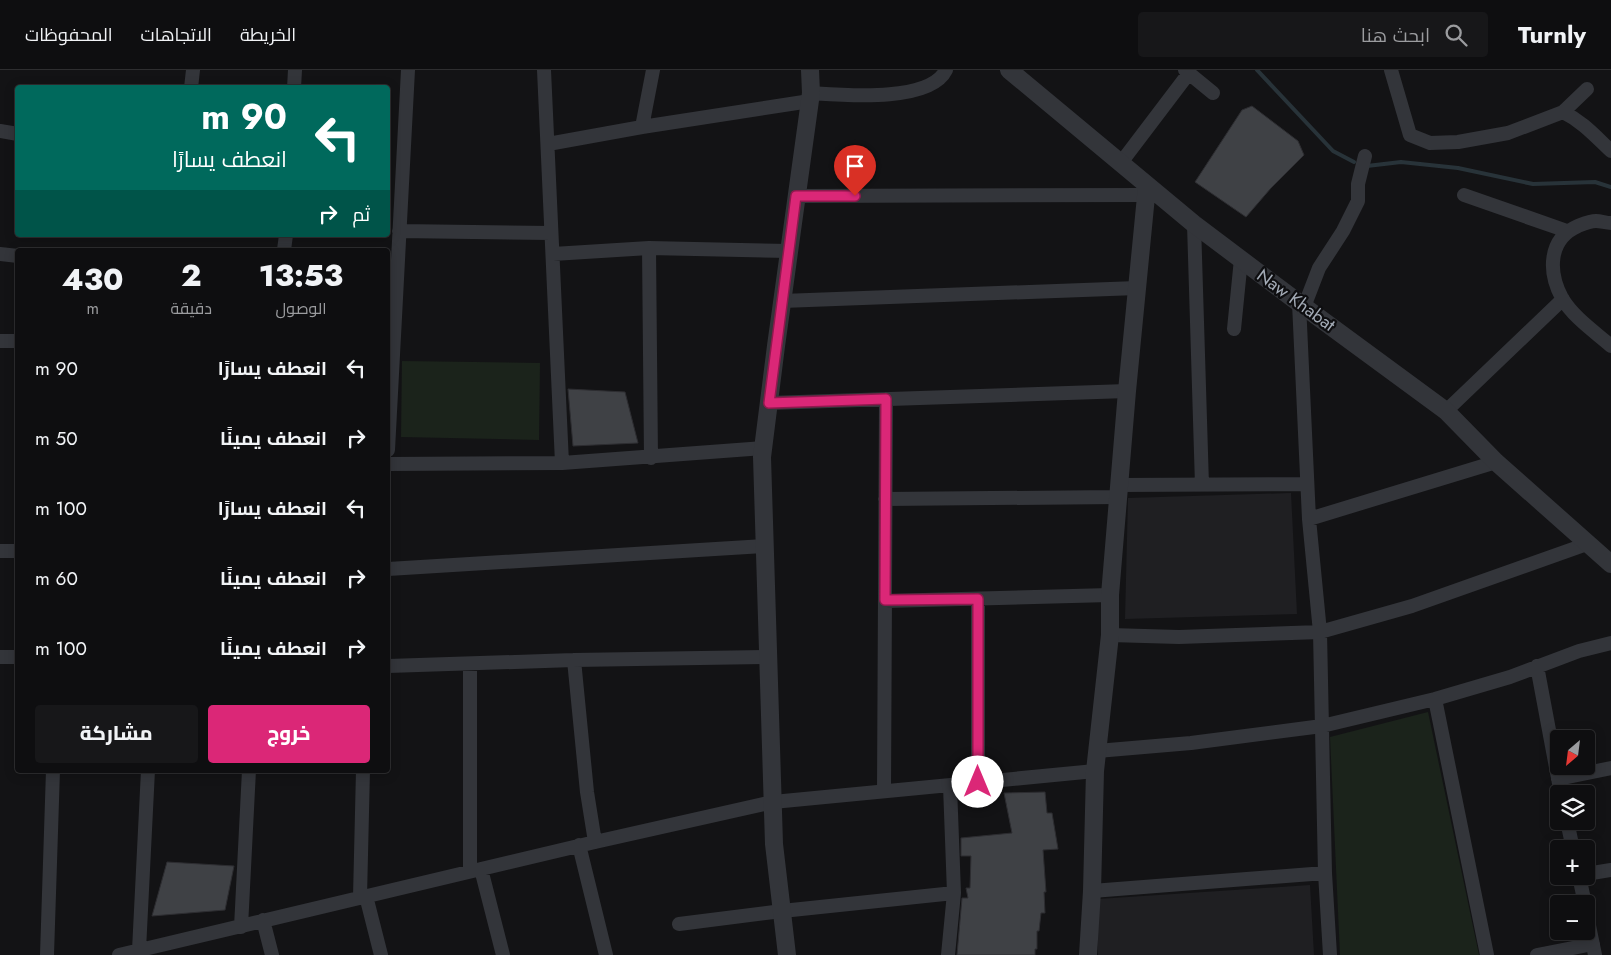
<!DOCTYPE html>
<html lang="ar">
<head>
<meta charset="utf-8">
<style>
	body { margin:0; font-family:Jost,Cairo,sans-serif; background:#171719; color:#f1f3f6; direction:rtl; height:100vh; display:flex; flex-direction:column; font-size:19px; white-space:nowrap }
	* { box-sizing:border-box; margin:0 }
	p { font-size:16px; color:#9b9c9f }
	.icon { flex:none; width:28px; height:28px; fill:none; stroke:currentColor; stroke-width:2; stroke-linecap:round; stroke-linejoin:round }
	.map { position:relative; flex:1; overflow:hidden; direction:ltr }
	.details { position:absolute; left:15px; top:178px; width:375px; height:525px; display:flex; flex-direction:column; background:#0e0e10; border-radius:5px; box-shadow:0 2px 12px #0003,0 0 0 1px #2e2e30; direction:rtl }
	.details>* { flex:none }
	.guide { position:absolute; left:15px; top:15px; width:375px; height:152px; border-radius:5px; box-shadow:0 2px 12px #0003,0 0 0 1px #2e2e30; direction:rtl; background:#00695c; color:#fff; overflow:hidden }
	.needle { width:32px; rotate:208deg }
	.tools { position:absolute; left:1550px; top:660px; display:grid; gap:10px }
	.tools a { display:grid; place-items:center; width:45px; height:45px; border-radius:5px; background:#0e0e10; box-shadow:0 2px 12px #0003,0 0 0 1px #2e2e30; font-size:25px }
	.pin { position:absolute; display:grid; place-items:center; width:42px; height:42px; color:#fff; margin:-51px -21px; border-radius:50% 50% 50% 0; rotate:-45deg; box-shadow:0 0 5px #0007 }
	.pin .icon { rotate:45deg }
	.me { position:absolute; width:55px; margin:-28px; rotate:0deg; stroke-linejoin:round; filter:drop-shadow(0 0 4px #0008) }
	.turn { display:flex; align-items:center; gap:18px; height:105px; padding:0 20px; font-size:22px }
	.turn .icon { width:65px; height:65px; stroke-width:2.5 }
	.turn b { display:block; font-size:35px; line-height:42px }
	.then { display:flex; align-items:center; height:48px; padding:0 20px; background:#0003; gap:10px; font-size:19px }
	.eta { display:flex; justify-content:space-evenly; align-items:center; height:85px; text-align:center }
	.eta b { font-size:30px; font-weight:800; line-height:35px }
	.primary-button { display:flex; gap:10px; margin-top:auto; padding:10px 20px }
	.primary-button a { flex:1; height:58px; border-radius:5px; background:#db2777; color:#fff; font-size:20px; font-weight:800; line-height:58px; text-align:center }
	.primary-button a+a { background:#171719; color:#f1f3f6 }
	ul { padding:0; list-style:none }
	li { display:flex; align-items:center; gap:15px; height:70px; padding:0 20px }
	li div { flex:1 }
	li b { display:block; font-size:19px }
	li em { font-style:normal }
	header { display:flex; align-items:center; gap:30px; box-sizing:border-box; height:70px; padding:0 25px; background:#0e0e10; border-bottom:1px solid #2e2e30 }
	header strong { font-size:24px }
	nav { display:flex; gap:28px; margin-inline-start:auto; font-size:18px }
	.search { width:350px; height:45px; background:#171719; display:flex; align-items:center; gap:12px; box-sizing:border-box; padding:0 18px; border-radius:5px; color:#9b9c9f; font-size:19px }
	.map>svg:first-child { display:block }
	.built { fill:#1f1f22 }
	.green { fill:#1b231b }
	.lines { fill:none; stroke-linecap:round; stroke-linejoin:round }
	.stream { stroke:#283339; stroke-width:4 }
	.building { fill:#3f4145; stroke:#2d2d31 }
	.minor { stroke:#33353a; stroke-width:14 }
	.tertiary { stroke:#33353a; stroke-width:18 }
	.route-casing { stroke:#8e194d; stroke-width:12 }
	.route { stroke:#db2777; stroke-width:9 }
	.labels { text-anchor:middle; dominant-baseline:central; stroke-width:4.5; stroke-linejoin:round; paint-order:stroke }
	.street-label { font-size:18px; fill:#a3abb6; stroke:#0e0e10 }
</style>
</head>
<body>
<header>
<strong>Turnly</strong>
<div class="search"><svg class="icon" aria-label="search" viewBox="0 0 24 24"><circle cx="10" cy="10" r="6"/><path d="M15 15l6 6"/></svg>ابحث هنا</div>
<nav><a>الخريطة</a><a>الاتجاهات</a><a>المحفوظات</a></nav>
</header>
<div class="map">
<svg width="1611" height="885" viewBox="0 0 1611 885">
	<rect width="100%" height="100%" fill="#131315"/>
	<path class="built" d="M1291,423L1297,544L1125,549L1128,428Z
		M1310,815L1314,885H1098V829Z"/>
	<path class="green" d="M402,291L540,293L539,370L401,367Z
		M1428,642L1479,885H1340L1330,667Z"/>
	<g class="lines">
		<path class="stream" d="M1257,0L1333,81L1354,92
			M1367,96L1401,92L1458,98L1533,114L1595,112L1611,117"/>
	</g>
	<path class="building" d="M1252,36L1298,71L1304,85L1271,118L1246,147L1195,112L1242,40Z
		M568,319L625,322L638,373L573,376Z
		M1045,722L1047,743H1052L1058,779L1043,780L1046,822H1044L1045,843H1041L1039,861H1037V879H1035V885H957L962,828H968L966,818H970L971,786H961V768L1012,763L1004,723Z
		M167,792L234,796L225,840L152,846Z"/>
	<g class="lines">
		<path class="minor" d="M544,0L562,393
			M1185,0L1213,23
			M1391,0L1410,65L1430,73L1458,72L1508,63L1563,42C1583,52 1595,66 1611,81
			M191,18L193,0
			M294,18L295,0
			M811,23C843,25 930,33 946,0
			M1563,42L1587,19
			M642,57L653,0
			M0,61L18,64
			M548,74L642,57L810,31
			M1120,94L1189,3
			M1464,125L1567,161
			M796,126L1147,125
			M1611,153C1606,153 1601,151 1596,151C1590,151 1583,154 1578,156C1548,169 1548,202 1562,228C1573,247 1595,262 1611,276
			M1194,154L1202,415
			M399,161L551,163
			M649,178L651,388
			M284,180L286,165
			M0,184L18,186
			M553,184L649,178L789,181
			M782,231L1137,218
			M1299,233L1309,449L1320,562L1325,803L1330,885
			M1304,237L1319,198L1343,161L1358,131V114L1365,86
			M1234,259L1241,189
			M0,271H18
			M769,333L1127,321
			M1446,341L1563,229
			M388,380L408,0
			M388,394L562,393L764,378
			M1119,415L1307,414
			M885,429L1118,427
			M1309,449L1496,392
			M0,481H18
			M388,499L765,476
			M885,531L1110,525
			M1110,565L1179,567L1320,562L1412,536L1587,474
			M0,587H18
			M574,590L587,722L595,772
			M470,594V801
			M388,596L574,590L769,587
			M1537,596L1561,724
			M1435,629L1487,885
			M1097,681L1191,673L1322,656L1435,629L1510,607L1579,581L1611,573
			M1558,709L1611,698
			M978,712V529
			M950,716L954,823
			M884,721L886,329
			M1567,751L1573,779
			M579,775L606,885
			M481,799L503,885
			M1586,804L1611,800
			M1579,806L1585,834
			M1092,821L1325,803
			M366,826L381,885
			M360,827L363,700
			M1586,841L1595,885
			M263,850L272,885
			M679,854L782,841L954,823L948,885
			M241,857L249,700
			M139,880L148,700
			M47,885L53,700
			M119,885L595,772L773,732L1095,701
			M1537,885L1593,874"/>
		<path class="tertiary" d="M1009,0L1194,154L1299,233L1446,341L1496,392L1611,494
			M787,885L774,774L762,387L776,276L811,23L810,0
			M1088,885L1092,821L1095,701L1110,565V525L1127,321L1147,116"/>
	</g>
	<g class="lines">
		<g class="route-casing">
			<path id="route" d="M855,126H796L769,333L886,329L885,530L978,529V712"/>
		</g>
		<use href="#route" class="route"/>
	</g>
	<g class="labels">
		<g class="street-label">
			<text transform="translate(1296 230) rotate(36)">Naw Khabat</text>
		</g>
	</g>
</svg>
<div class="tools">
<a><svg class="needle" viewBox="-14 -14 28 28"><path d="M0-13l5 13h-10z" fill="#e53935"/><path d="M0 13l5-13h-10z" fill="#9b9c9f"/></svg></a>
<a><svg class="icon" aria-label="layers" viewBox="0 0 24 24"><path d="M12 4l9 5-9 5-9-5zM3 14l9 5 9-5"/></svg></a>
<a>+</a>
<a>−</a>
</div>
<div class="pin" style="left:855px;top:126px;background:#d93025"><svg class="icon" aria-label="arrive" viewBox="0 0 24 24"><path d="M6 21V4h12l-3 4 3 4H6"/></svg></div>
<svg class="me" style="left:978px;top:712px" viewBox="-20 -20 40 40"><circle r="19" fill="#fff"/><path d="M0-13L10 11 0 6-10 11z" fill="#db2777"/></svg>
<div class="guide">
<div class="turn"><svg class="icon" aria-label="left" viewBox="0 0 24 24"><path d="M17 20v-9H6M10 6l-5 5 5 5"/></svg><div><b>90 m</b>انعطف يسارًا</div></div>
<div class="then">ثم<svg class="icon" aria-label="right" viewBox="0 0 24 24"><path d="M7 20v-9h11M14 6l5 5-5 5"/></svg></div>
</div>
<section class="details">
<div class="eta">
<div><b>13:53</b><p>الوصول</p></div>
<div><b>2</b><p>دقيقة</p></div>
<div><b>430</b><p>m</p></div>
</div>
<ul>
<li><svg class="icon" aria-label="left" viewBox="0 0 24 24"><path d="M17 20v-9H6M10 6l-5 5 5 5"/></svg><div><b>انعطف يسارًا</b></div><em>90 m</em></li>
<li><svg class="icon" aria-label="right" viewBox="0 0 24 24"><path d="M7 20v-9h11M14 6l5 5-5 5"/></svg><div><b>انعطف يمينًا</b></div><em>50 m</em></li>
<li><svg class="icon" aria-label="left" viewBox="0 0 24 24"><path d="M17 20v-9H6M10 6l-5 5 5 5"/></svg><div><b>انعطف يسارًا</b></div><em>100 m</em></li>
<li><svg class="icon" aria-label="right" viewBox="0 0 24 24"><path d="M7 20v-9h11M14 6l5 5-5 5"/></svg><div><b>انعطف يمينًا</b></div><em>60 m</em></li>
<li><svg class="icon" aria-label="right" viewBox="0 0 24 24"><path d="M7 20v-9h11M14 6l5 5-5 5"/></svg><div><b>انعطف يمينًا</b></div><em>100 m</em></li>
</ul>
<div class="primary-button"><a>خروج</a><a>مشاركة</a></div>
</section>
</div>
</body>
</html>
